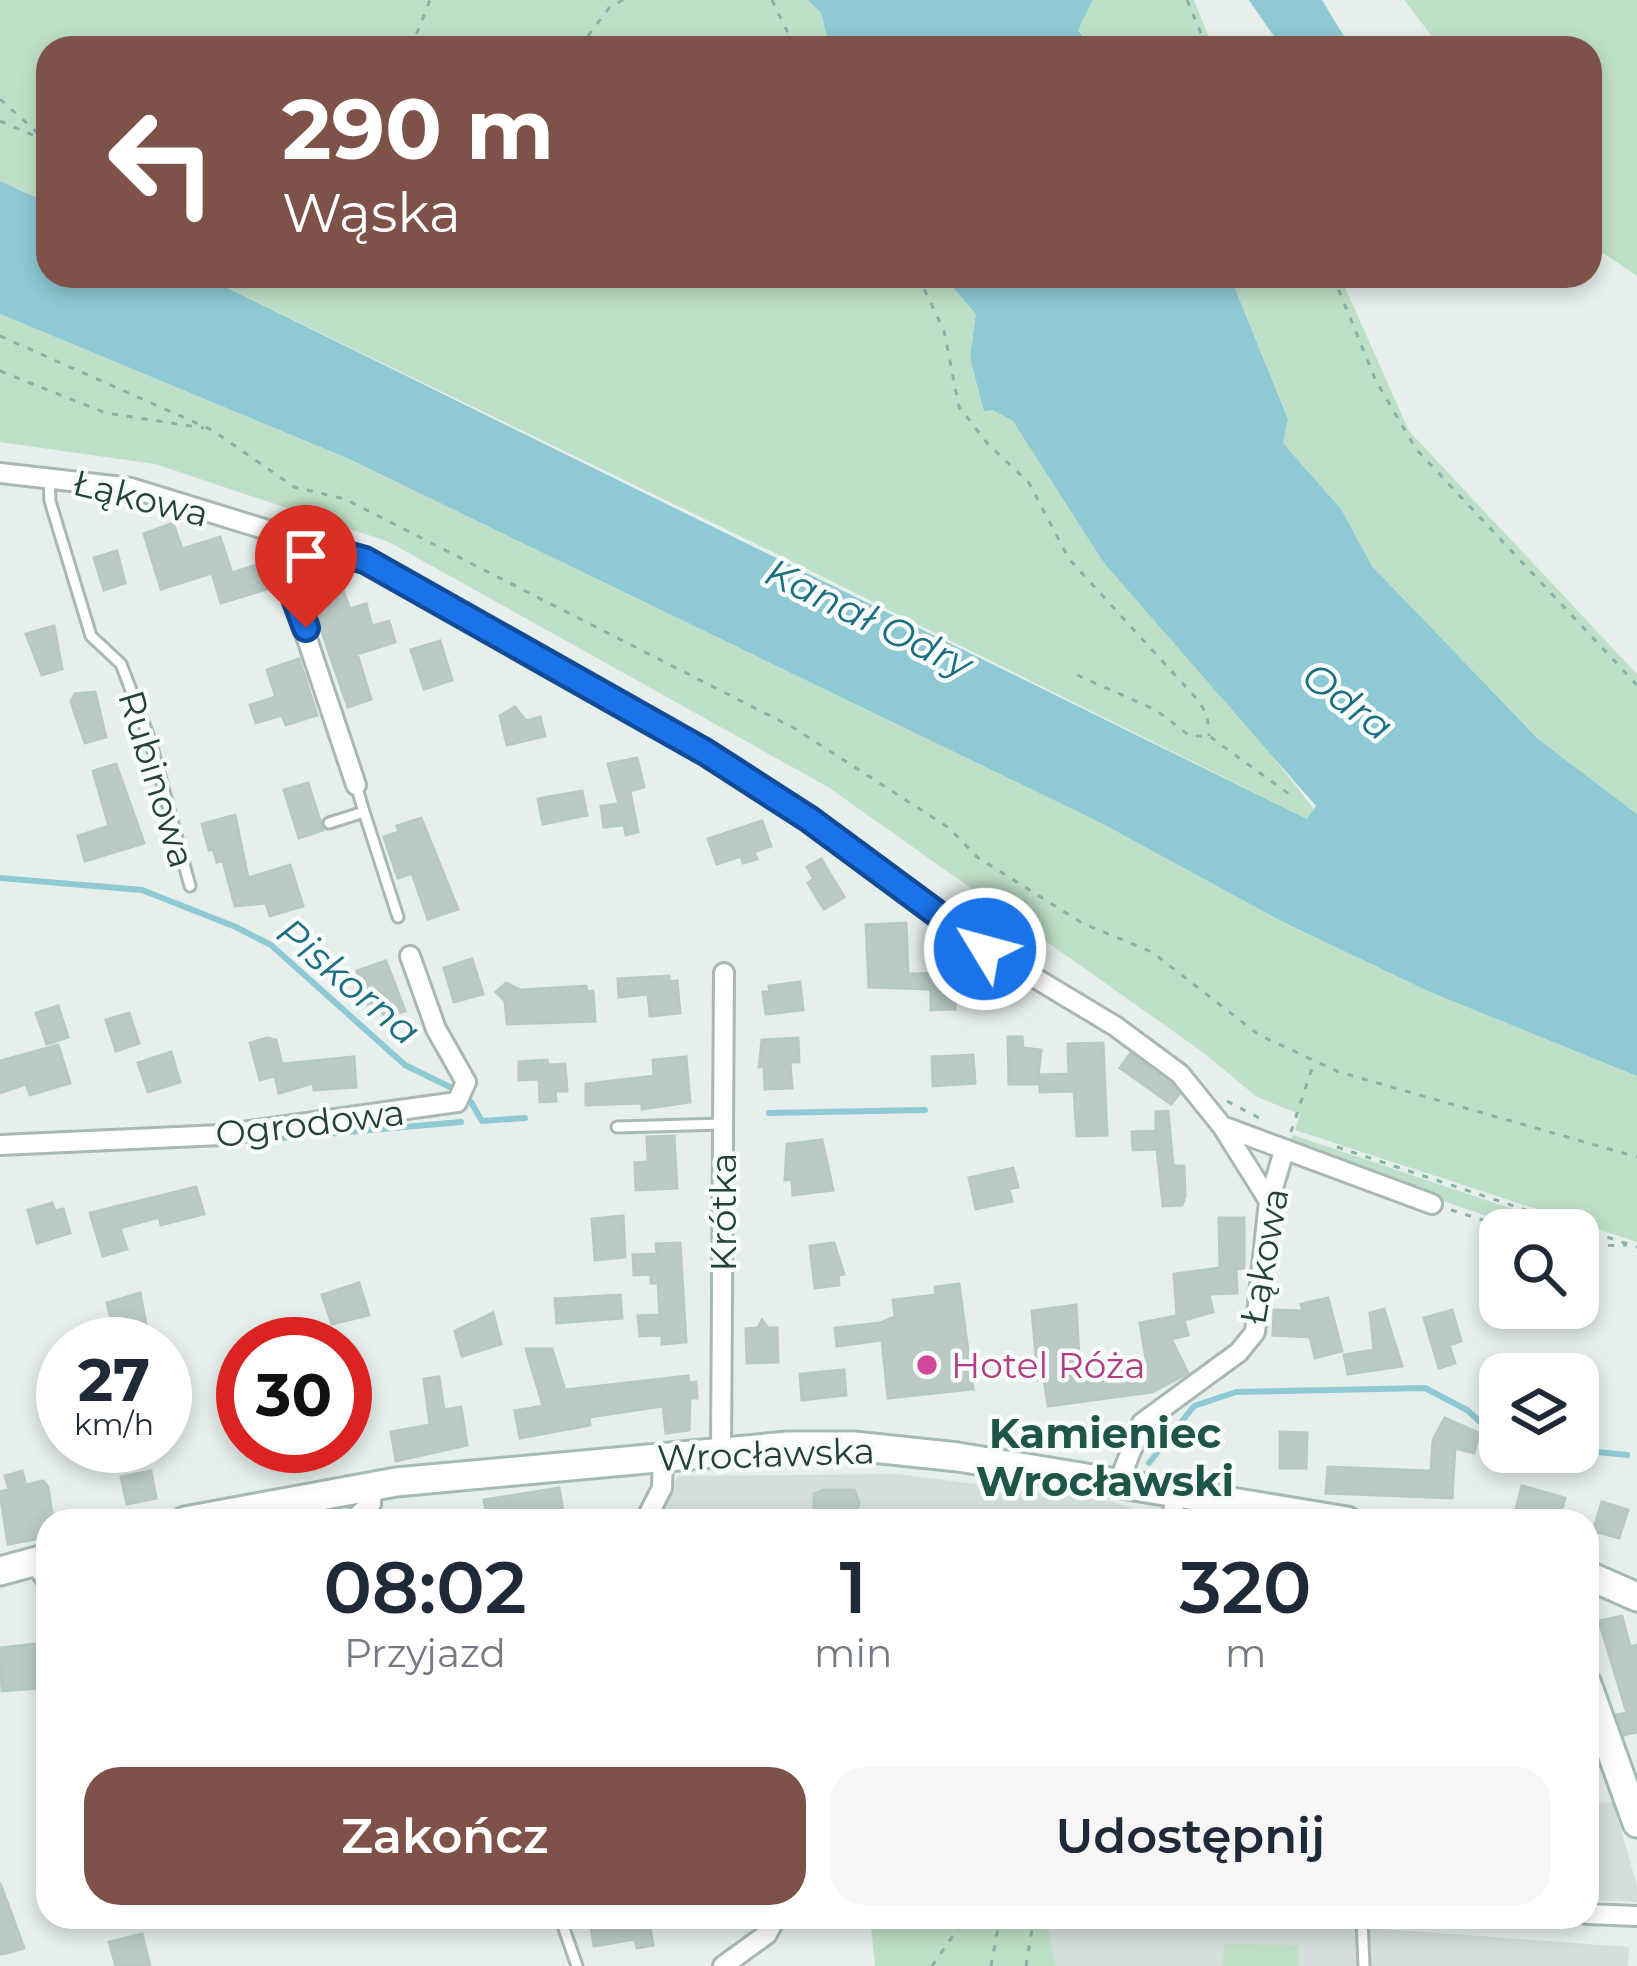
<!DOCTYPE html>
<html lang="pl">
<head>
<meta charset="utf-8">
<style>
	body { margin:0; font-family:Montserrat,sans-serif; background:#f6f6f7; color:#1f2937; height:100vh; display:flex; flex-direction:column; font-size:45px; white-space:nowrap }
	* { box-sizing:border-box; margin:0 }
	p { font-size:39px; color:#747a83 }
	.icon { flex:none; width:66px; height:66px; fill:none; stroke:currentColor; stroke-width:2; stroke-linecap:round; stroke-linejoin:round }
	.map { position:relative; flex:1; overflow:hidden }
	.details { position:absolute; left:36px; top:1509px; width:1563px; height:420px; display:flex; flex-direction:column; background:#fff; border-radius:36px; box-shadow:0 6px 18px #0003 }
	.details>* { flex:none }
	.hud { position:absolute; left:36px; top:36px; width:1566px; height:252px; border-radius:36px; box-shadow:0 6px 18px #0003; background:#7f5249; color:#fff; overflow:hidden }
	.controls { position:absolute; left:1479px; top:1209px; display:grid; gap:24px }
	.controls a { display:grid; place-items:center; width:120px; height:120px; border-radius:24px; background:#fff; box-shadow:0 6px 18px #0003; font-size:60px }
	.speed { position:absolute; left:36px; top:1317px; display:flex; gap:24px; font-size:60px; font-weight:700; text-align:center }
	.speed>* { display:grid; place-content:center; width:156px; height:156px; border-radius:50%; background:#fff; box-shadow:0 6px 18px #0003; line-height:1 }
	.speed small { font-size:30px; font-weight:400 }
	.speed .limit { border:18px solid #d22; background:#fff; color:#111 }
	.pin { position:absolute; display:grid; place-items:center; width:102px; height:102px; color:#fff; margin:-123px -51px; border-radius:50% 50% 50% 0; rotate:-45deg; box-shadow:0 0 12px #0007 }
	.pin .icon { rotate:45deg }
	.me { position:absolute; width:132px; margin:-66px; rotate:307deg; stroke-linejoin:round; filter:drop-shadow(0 0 9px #0008) }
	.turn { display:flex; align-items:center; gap:42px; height:252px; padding:0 48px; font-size:54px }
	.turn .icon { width:156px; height:156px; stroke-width:2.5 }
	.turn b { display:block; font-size:84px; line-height:102px }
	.eta { display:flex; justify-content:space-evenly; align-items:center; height:204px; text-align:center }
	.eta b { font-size:72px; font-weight:600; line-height:84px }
	.cta { display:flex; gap:24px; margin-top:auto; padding:24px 48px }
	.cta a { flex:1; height:138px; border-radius:36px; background:#7f5249; color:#fff; font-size:48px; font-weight:600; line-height:138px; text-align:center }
	.cta a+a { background:#f6f6f7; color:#1f2937 }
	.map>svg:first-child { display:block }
	.built { fill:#d4dfda }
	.green { fill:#bfe0c8 }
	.water { fill:#8ec9d4 }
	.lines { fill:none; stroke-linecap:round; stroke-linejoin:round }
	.stream { stroke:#8ec9d4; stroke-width:6 }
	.building { fill:#bbcac4; stroke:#b8c9c2; stroke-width:3 }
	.lane-casing { stroke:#a8b8b2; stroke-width:15 }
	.street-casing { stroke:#a8b8b2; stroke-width:24 }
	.secondary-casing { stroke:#a4bbb3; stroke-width:33 }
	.path { stroke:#86b3a5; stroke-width:3; stroke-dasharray:6 9; stroke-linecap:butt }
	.lane { stroke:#fff; stroke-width:9 }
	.street { stroke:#fff; stroke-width:18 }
	.secondary { stroke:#fff; stroke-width:27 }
	.route-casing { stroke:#114b97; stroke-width:30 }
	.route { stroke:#1a73e8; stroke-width:21 }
	.hotel-dot { fill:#d1479c; stroke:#f7fbf9; stroke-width:4.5 }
	.labels { text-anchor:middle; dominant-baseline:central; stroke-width:9; stroke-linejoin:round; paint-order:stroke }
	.street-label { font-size:36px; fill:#24423a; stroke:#f7fbf9 }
	.hotel-label { font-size:36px; fill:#b23c85; stroke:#f7fbf9; text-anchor:start }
	.water-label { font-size:39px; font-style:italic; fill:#1c6f80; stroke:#f7fbf9 }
	.quarter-label { font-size:42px; font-weight:bold; fill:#1f5548; stroke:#f7fbf9 }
</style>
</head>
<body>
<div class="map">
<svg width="1637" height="1966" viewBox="0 0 1637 1966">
	<rect width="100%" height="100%" fill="#e6efeb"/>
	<path class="built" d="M897,1474L1109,1501L1138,1510L1140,1521H655L678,1476Z
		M1613,1801L1637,1886V1902L1587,1900V1806Z
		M1046,1917L1354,1927L1629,1947L1628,1966H1056Z"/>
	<path class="green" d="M0,0H808L821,13L830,48H48V203L0,181Z
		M1093,0H1194L1213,48H1092L1078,29Z
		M1404,0H1637V276L1590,244V48H1441Z
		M203,276H943L977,314L970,358L993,409L1013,421L1035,450L1104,563L1248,725L1317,813L1307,819L783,557Z
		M1230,276H1340L1409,431L1637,674V814L1538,739L1372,566L1341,509L1283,443L1288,418Z
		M0,314L347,458L1101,823L1283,922L1430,992L1637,1076V1242L1295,1130L1300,1114L1257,1097L1204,1053L828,787L389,542L155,464L0,442Z
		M1293,1135L1575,1230H1529L1287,1149Z
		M870,1917H1046L1056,1966H875Z
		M1224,1944L1298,1945V1966H1223Z"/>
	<path class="water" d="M808,0H1093L1078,30L1092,48H830L821,13Z
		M1249,0H1322L1351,48H1282Z
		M0,181L48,203V276H203L1307,819L1316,806L1104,563L1013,421L993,410L984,411L970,358L976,314L943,276H1230L1288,419L1283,443L1341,509L1372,566L1538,739L1637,814V1076L1430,992L1283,922L1101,823L347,458L0,314Z"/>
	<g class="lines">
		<path class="stream" d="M0,878L142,890L236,927L271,945L405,1065L452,1088
			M471,1102L482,1121L525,1118
			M769,1113L925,1110
			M314,1135L461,1122
			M243,1140L297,1137
			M1578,1450L1627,1455
			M1533,1452H1566
			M1149,1463L1194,1406L1236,1392L1425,1388L1467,1410L1500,1440"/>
	</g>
	<path class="building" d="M173,523L182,549L220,537L232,573L259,564L267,589L221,603L212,573L161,589L144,534Z
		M117,551L125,583L104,590L94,558Z
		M336,572L350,609L366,604L372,626L389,621L395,642L357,654L371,699L348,707L322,632L311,577Z
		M54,626L62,669L42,675L26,634Z
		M440,641L452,680L424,689L411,650Z
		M299,659L317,715L286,725L282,715L256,723L250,705L276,697L267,670Z
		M95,692L106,737L85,743L71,702L75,694Z
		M515,707L526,721L540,717L545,736L507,745L500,716Z
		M637,758L644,787L630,791L638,832L626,835L624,825L604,827L601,806L619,804L608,764Z
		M116,764L144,843L85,861L78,836L109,826L93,771Z
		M308,783L323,830L299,838L284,790Z
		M582,791L587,815L543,824L538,799Z
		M235,815L248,878L290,865L303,906L270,916L266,903L235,906L223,861L217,862L213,849L209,850L202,824Z
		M421,818L458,909L428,919L412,873L398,878L384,837L399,832L397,826Z
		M762,821L771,846L754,852L757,859L743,863L741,856L717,864L708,839Z
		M821,859L844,897L824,909L808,883L814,879L807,867Z
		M906,923L908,974L956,973L955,1009L931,1010V989L869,987L866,925Z
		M472,959L483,994L454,1002L444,968Z
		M386,961L405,1011L384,1017L379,1000L367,1004L357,971Z
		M669,976V982L677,981L680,1013L650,1016L648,994L619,997L618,979Z
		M800,982L803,1010L766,1014L763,992H770L769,986Z
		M506,983L520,990L586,986L587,992L593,991L595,1021L507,1024L505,1001L496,992Z
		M58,1006L68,1037L47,1044L36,1013Z
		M129,1013L139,1043L116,1051L106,1020Z
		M1008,1037H1022L1023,1048L1041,1050L1037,1084H1009Z
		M267,1038L276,1040L282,1064L354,1057L356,1087L314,1090L313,1083L279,1093L275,1076L260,1080L250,1043Z
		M798,1038L799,1062H790L792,1088L765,1089L764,1066L759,1067L762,1040Z
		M1103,1043L1107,1135L1077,1136L1074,1091L1040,1092V1075L1069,1074L1068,1044Z
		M58,1045L70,1083L30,1095L26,1084L0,1093V1061Z
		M171,1052L180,1082L148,1092L138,1063Z
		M1130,1054L1171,1084L1179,1094L1171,1104L1120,1068Z
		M973,1055L975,1083L933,1086L932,1057Z
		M686,1057L690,1102L642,1109V1103L586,1105V1084L654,1076L653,1060Z
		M547,1060L548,1065L565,1064L567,1091H555L556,1101L540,1102L539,1079L519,1080V1062Z
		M1168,1111L1173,1166H1184L1185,1196L1182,1205L1163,1206L1157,1149L1133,1150L1132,1132L1156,1131V1112Z
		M674,1136L677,1188L636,1190L635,1163L648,1162L647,1137Z
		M822,1140L833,1190L793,1195L792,1179L785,1180L787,1144Z
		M1013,1168L1018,1187L1009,1189L1012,1201L976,1209L969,1178Z
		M196,1187L204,1214L161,1225L159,1217L120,1228L127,1249L103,1256L90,1213Z
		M52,1203L55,1211L63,1209L70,1233L37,1243L28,1210Z
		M623,1216L625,1257L595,1260L592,1219Z
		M1219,1218H1244V1268L1236,1269L1237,1293L1209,1294L1213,1312L1184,1320L1188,1335L1171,1339L1188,1373L1152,1392L1048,1406L1044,1379L1038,1380L1032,1311L1076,1305L1080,1374L1147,1365L1140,1323L1177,1316L1174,1274L1220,1268Z
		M680,1243L686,1342L662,1344V1335L640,1336L638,1316L660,1315L658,1283H651V1274L634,1275L633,1255L657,1254L656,1244Z
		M834,1243L844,1274L838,1275L839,1285L815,1288L810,1246Z
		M359,1283L369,1315L332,1324L322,1295Z
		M959,1284L973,1389L888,1398L882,1340L837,1346L835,1328L880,1323L895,1317L893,1300L936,1295L935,1287Z
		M140,1293L148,1334L126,1341L120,1320L112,1322L107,1303Z
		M620,1295L622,1318L557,1323L555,1299Z
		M1328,1298L1342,1351L1315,1358L1310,1337L1273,1335L1274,1310L1303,1311L1301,1304Z
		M1384,1309L1402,1366L1348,1374L1344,1355L1374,1350L1370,1313Z
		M1452,1310L1461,1341L1449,1345L1455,1363L1439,1368L1424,1318Z
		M493,1313L501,1344L462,1356L455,1331Z
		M762,1320L768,1328H777L778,1362L747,1363L746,1329L758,1328Z
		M526,1349H552L565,1390L688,1376L689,1383L696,1382L697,1398H690L689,1430L666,1433L663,1406L589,1417L590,1425L520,1438L515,1411L543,1406Z
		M844,1370L846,1395L802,1400L800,1374Z
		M439,1377L444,1410L461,1407L467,1445L396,1461L391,1432L430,1425L424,1379Z
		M1445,1418L1479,1433L1474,1453L1455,1448L1452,1498L1326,1493L1328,1467L1431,1471L1433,1440Z
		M1280,1432L1307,1433L1306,1468H1280Z
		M22,1471L26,1485L43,1481L48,1487L53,1521H48V1537L8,1544L0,1492L9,1489L5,1476Z
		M151,1471L156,1498L127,1504L121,1477Z
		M1522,1486L1565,1498L1559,1521L1515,1512Z
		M559,1488L564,1516L488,1521L484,1500Z
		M824,1490H854L859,1503L854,1518L814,1515V1494Z
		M1602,1502L1628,1510L1619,1538L1593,1531Z
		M1622,1616L1630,1647L1637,1645V1732L1624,1735L1617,1715L1627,1713L1599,1621Z
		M36,1644L39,1688L2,1691L0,1648Z
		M0,1883L24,1948L7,1953L0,1954Z
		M637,1917L638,1924L649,1922L653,1945L637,1948L635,1939L594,1946L590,1920Z
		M142,1934L150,1966H116L109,1942Z"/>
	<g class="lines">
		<g class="lane-casing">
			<path id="lane" d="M49,476L50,501L91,636L121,664L150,740L190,886
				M364,812L398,917
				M329,823L364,812L356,785
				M617,1127L723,1124
				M560,1917L577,1966
				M1362,1917L1364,1966"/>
		</g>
		<g class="street-casing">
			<path id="street" d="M0,473L131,488L365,560L705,752L809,819L985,948L1115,1026L1180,1074L1222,1126L1432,1204
				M283,537L280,558L356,785
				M1222,1126L1269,1201
				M0,1145L221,1135L457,1102L466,1082L436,1029L410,956
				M721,1452L724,973
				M1118,1484L1142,1423L1239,1352L1255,1332L1269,1201L1284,1151
				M351,1521L371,1504L372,1485
				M645,1521L662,1488L663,1456
				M1171,1521L1177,1493
				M34,1562L48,1582
				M1587,1914L1637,1916
				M723,1966L767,1934L776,1917"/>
		</g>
		<g class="secondary-casing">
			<path id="secondary" d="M185,1521L396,1482L788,1446H854L958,1457L1347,1521
				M0,1571L48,1558
				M1587,1575L1637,1597
				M1587,1684L1637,1823"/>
		</g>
		<path class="path" d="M772,0L795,48
			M1187,0L1207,48
			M411,48L430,0
			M579,48L609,8L623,0
			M0,99L48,142
			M0,121L42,139
			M918,276L944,331L959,407L988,444L1029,483L1069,559L1196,698L1207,714L1209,736
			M1333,276L1376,381L1416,449L1637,685
			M0,336L212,430L294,487L345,499L794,728L949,828L977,857L1082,923L1152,952L1259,1035L1339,1072L1637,1157
			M0,371L106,413L204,428
			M1077,675L1156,710L1190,736H1209L1289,794
			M1227,1101L1261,1119
			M1291,1132L1314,1062
			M1337,1147L1637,1247
			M1451,1210L1515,1230
			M1578,1246L1627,1245
			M932,1966L966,1917
			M991,1966L1000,1917
			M1026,1966L1034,1917"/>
		<use href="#lane" class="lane"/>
		<use href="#street" class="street"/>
		<use href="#secondary" class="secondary"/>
	</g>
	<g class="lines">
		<g class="route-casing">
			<path id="route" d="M306,628L280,558L283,537L365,560L705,752L809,819L985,949"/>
		</g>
		<use href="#route" class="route"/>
	</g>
	<circle class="hotel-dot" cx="927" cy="1365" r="12"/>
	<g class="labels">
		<g class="street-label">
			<text transform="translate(141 498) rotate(14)">Łąkowa</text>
			<text transform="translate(157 779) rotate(73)">Rubinowa</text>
			<text transform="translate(310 1123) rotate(-7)">Ogrodowa</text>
			<text transform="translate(723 1212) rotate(-90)">Krótka</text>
			<text transform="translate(1264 1256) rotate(-80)">Łąkowa</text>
			<text transform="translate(766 1454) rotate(-2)">Wrocławska</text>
		</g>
		<g class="hotel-label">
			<text x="951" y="1365">Hotel Róża</text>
		</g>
		<g class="water-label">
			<text transform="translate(869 618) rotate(26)">Kanał Odry</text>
			<text transform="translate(1348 701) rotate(37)">Odra</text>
			<text transform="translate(349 981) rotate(40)">Piskorna</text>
		</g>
		<g class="quarter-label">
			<text x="1105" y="1433">Kamieniec<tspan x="1105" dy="48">Wrocławski</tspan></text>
		</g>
	</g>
</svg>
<div class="controls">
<a><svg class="icon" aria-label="search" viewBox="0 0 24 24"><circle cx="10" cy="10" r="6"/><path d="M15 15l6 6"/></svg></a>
<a><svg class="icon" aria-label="layers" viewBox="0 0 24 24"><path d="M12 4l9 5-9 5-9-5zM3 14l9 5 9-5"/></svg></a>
</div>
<div class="speed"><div>27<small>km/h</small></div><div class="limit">30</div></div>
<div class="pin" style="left:306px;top:628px;background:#d93025"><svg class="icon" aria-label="arrive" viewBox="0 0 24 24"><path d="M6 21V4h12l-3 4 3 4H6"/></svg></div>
<svg class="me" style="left:985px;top:949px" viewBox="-20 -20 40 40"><circle r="17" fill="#1a73e8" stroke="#fff" stroke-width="3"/><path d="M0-11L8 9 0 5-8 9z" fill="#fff"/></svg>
<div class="hud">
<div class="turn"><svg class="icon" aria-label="left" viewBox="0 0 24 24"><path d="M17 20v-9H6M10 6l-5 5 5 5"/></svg><div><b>290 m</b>Wąska</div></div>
</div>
<section class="details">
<div class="eta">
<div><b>08:02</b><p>Przyjazd</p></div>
<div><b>1</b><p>min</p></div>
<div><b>320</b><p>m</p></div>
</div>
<div class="cta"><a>Zakończ</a><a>Udostępnij</a></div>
</section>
</div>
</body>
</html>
